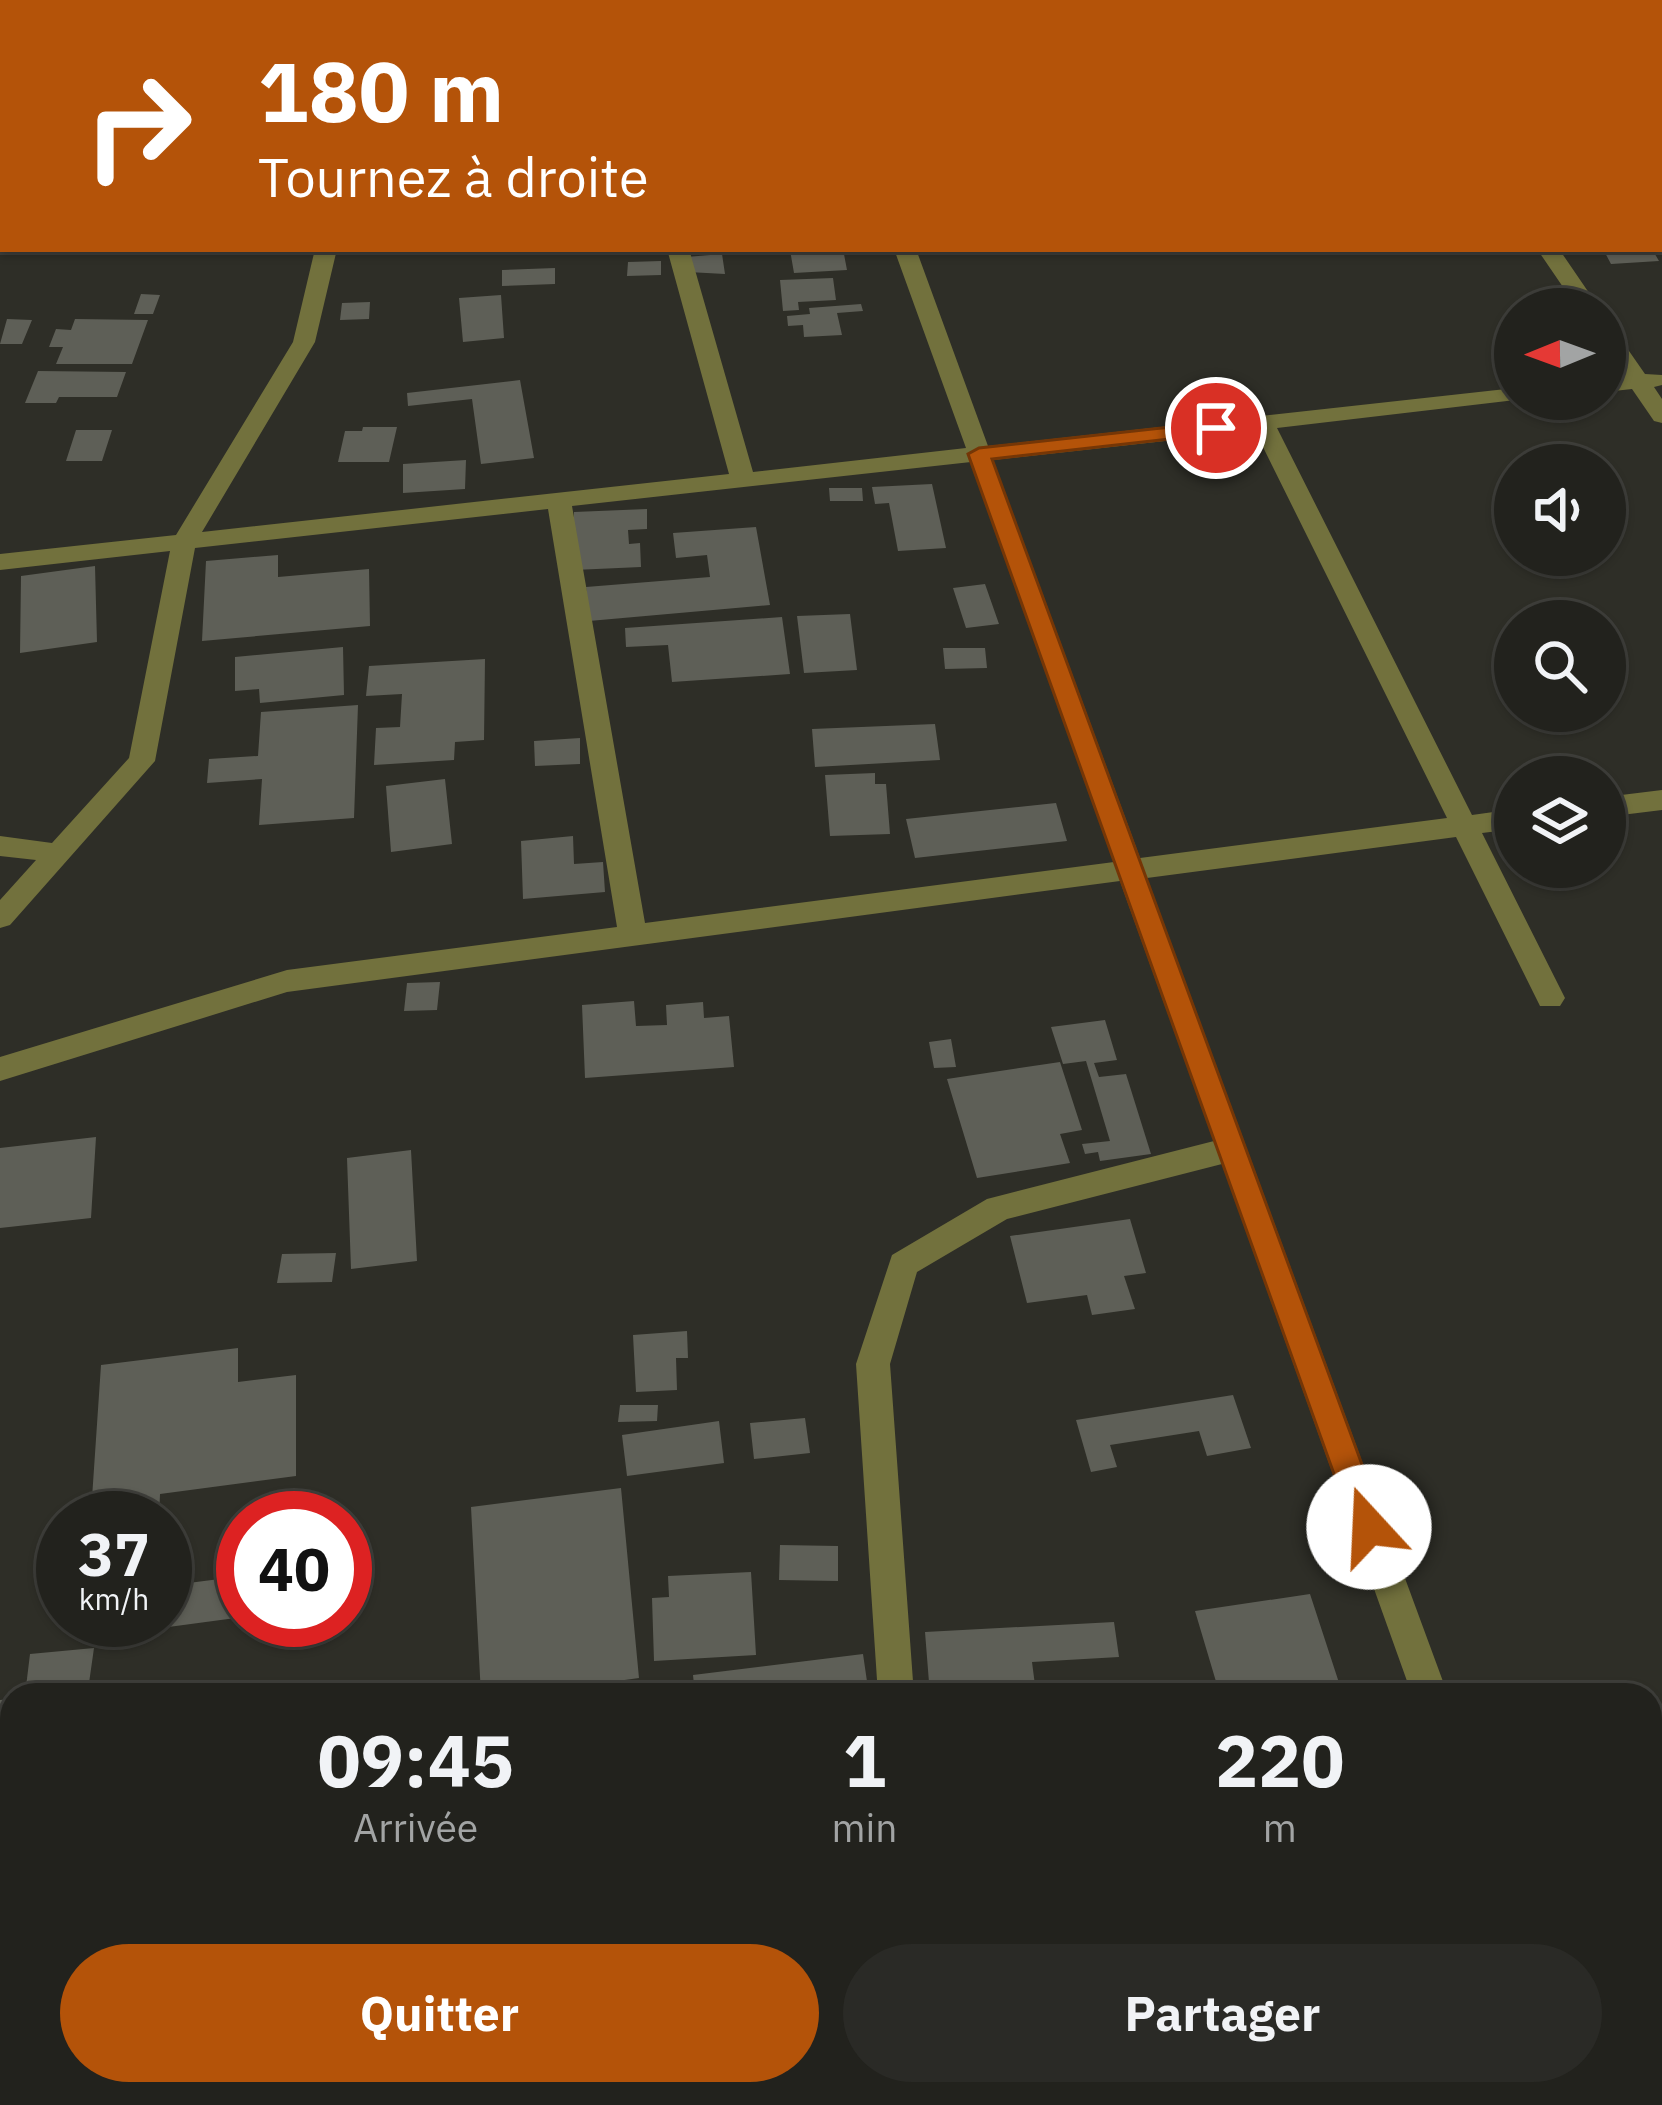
<!DOCTYPE html>
<html lang="fr">
<head>
<meta charset="utf-8">
<style>
	body { margin:0; font-family:"IBM Plex Sans",sans-serif; background:#2a2a26; color:#f1f3f6; height:100vh; display:flex; flex-direction:column; font-size:45px; white-space:nowrap }
	* { box-sizing:border-box; margin:0 }
	p { font-size:39px; color:#a2a4a4 }
	.icon { flex:none; width:66px; height:66px; fill:none; stroke:currentColor; stroke-width:2; stroke-linecap:round; stroke-linejoin:round }
	.map { position:relative; flex:1; overflow:hidden }
	.drawer { position:absolute; left:0px; top:1683px; width:1662px; height:423px; display:flex; flex-direction:column; background:#22221d; border-radius:36px 36px 0 0; box-shadow:0 3px 9px #0004,0 0 0 3px #3f3f3b }
	.drawer>* { flex:none }
	.top-card { position:absolute; left:0px; top:0px; width:1662px; height:252px; box-shadow:0 3px 9px #0004,0 0 0 3px #3f3f3b; background:#b45309; color:#fff; overflow:hidden }
	.needle { width:78px; rotate:269deg }
	.tools { position:absolute; left:1494px; top:288px; display:grid; gap:24px }
	.tools a { display:grid; place-items:center; width:132px; height:132px; border-radius:50%; background:#22221d; box-shadow:0 3px 9px #0004,0 0 0 3px #3f3f3b; font-size:60px }
	.speed { position:absolute; left:36px; top:1491px; display:flex; gap:24px; font-size:60px; font-weight:700; text-align:center }
	.speed>* { display:grid; place-content:center; width:156px; height:156px; border-radius:50%; background:#22221d; box-shadow:0 3px 9px #0004,0 0 0 3px #3f3f3b; line-height:1 }
	.speed small { font-size:30px; font-weight:400 }
	.speed .limit { border:18px solid #d22; background:#fff; color:#111 }
	.pin { position:absolute; display:grid; place-items:center; width:102px; height:102px; color:#fff; margin:-51px; border:6px solid #fff; border-radius:50%; box-shadow:0 3px 12px #0007 }
	.me { position:absolute; width:132px; margin:-66px; rotate:340deg; stroke-linejoin:round; filter:drop-shadow(0 0 9px #0008) }
	.turn { display:flex; align-items:center; gap:42px; height:252px; padding:0 60px; font-size:54px }
	.turn .icon { width:156px; height:156px; stroke-width:2.5 }
	.turn b { display:block; font-size:84px; line-height:102px }
	.eta { display:flex; justify-content:space-evenly; align-items:center; height:204px; text-align:center }
	.eta b { font-size:72px; font-weight:700; line-height:84px }
	.cta { display:flex; gap:24px; margin-top:auto; padding:24px 60px }
	.cta a { flex:1; height:138px; border-radius:72px; background:#b45309; color:#fff; font-size:48px; font-weight:700; line-height:138px; text-align:center }
	.cta a+a { background:#2a2a26; color:#f1f3f6 }
	.map>svg:first-child { display:block }
	.building { fill:#5e5f57 }
	.lines { fill:none; stroke-linecap:round; stroke-linejoin:round }
	.minor { fill:#72713d; fill-rule:evenodd }
	.route { fill:#b45309; stroke:#753606; stroke-width:3 }
</style>
</head>
<body>
<div class="map">
<svg width="1662" height="2105" viewBox="0 0 1662 2105">
	<rect width="100%" height="100%" fill="#2e2e27"/>
	<path class="building" d="M843,249L847,270L794,273L790,250Z
		M1603,249H1652L1659,261L1611,264Z
		M722,254L725,274L688,272L686,257Z
		M661,261V275L627,276L628,262Z
		M555,268V284L502,286V270Z
		M833,278L836,300L798,302L799,310L783,311L780,280Z
		M141,294L160,295L153,314H134Z
		M501,295L504,338L463,342L459,298Z
		M370,302L369,319L340,320L342,303Z
		M861,304L863,311L837,313L842,335L804,337L803,325L788,326L787,316L810,314L809,308Z
		M7,319L32,320L22,344H0Z
		M75,319L148,320L132,364H56L63,347H49L56,329L71,330Z
		M38,371L126,372L117,397H59L56,403H25Z
		M520,380L534,458L481,464L472,399L408,406L407,393Z
		M363,427H397L389,462H338L345,431H362Z
		M76,430H112L102,461H66Z
		M466,460L465,489L403,493V464Z
		M932,484L946,548L898,551L889,503L875,504L872,487Z
		M829,488H862L863,501H830Z
		M647,509V529L628,530L629,544L640,543L641,567L574,570V512Z
		M756,527L770,605L589,621L586,587L710,577L707,555L676,558L673,533Z
		M278,555V577L369,569L370,626L202,641L206,561Z
		M95,566L97,642L20,653L21,576Z
		M985,584L999,624L966,628L953,588Z
		M850,614L857,670L804,673L797,616Z
		M782,617L790,674L672,682L668,645L626,647L625,628Z
		M343,647L344,695L260,703L259,689L235,691V657Z
		M943,648H985L987,668L945,669Z
		M485,659L484,740L455,742L454,760L374,765L376,728L400,727L402,694L366,696L369,666Z
		M358,705L354,818L259,825L262,779L207,783L209,759L258,756L261,712Z
		M935,724L940,760L815,767L812,729Z
		M580,738V764L535,766L534,741Z
		M875,773V784H886L890,834L830,836L825,775Z
		M445,779L452,844L391,852L386,786Z
		M1056,803L1067,841L915,858L906,819Z
		M573,836L574,864L603,862L605,892L523,899L521,841Z
		M440,982L437,1010L404,1011L407,983Z
		M634,1001L636,1026L667,1025L666,1005L703,1002L704,1018L729,1016L734,1067L585,1078L582,1005Z
		M1105,1020L1117,1060L1094,1063L1099,1077L1126,1074L1151,1154L1100,1161L1098,1152L1085,1154L1082,1144L1110,1141L1086,1061L1063,1064L1051,1027Z
		M951,1039L956,1067L934,1068L929,1042Z
		M1060,1062L1082,1130L1060,1134L1070,1163L977,1178L947,1079Z
		M96,1137L91,1218L0,1228V1148Z
		M411,1150L417,1261L351,1269L347,1158Z
		M1130,1219L1146,1273L1124,1276L1135,1309L1092,1315L1087,1295L1027,1303L1010,1236Z
		M336,1253L332,1282L277,1283L282,1254Z
		M687,1331L688,1358H676L677,1390L636,1392L633,1335Z
		M238,1348V1382L296,1375V1476L160,1494L159,1518H78L80,1500L92,1498L101,1365Z
		M1233,1395L1251,1448L1207,1456L1199,1431L1110,1445L1117,1467L1091,1472L1076,1420Z
		M620,1405H658L657,1421L618,1422Z
		M805,1418L810,1453L754,1459L750,1423Z
		M719,1421L724,1463L627,1476L622,1435Z
		M621,1488L639,1678L517,1695H481L471,1507Z
		M780,1545L838,1546V1581L779,1580Z
		M751,1572L756,1655L654,1661L652,1598L669,1597L668,1576Z
		M243,1576V1617L94,1637L95,1620H165V1586Z
		M1310,1594L1343,1695H1220L1195,1611Z
		M1114,1622L1119,1657L1032,1662L1036,1693L930,1695L925,1632Z
		M94,1648L89,1683L68,1685L67,1695H25L30,1654Z
		M863,1654L869,1695H695L693,1675Z
		M12,1699V1804L0,1805V1700Z
		M12,1823V1946L0,1947V1824Z
		M1293,2094H1384V2097L1296,2105Z"/>
	<g class="lines">
		<path class="minor" d="M302,0H320V3H302Z
			M469,0H487V3H469Z
			M805,0H823L824,3H806Z
			M1369,0H1387L1389,3H1371Z
			M1573,0H1592L1594,3H1575Z
			M1659,78H1662V90H1659Z
			M315,249H337L315,342L202,532L729,474L667,249H689L753,472L966,448L894,249H916L988,446L1515,388V399H1524L1277,428L1472,815L1515,809V829L1482,833L1565,998L1560,1006H1540L1456,837L1147,878L1448,1695H1412L1222,1164L1007,1219L917,1272L890,1364L914,1695H878L856,1364L892,1255L987,1199L1214,1141L1120,881L287,992L0,1081V1057L287,970L617,927L548,509L195,548L155,761L10,925L0,928V900L36,860L0,856V836L52,843L129,758L170,551L0,570V554L176,535L293,342ZM1255,431L1447,818L1140,858L993,460ZM971,462L1114,862L645,923L572,506Z
			M1537,249H1559L1600,309H1578Z
			M1605,326L1613,328L1645,374L1662,375V385L1654,387L1662,399V423L1654,421L1632,389L1605,392V378L1623,376L1605,349Z
			M1662,790V810L1605,817V797Z
			M1662,1889V1929L1650,1931V1891Z
			M0,2071L12,2074V2094H86L91,2105H0Z
			M904,2094H946V2105H904Z
			M1554,2094H1596L1600,2105H1558Z"/>
	</g>
	<path class="route" d="M1216,422L1227,428L1223,433L992,459L1385,1527L1380,1537L1369,1541L1358,1537L1353,1527L968,454L979,448Z"/>
</svg>
<div class="tools">
<a><svg class="needle" viewBox="-14 -14 28 28"><path d="M0-13l5 13h-10z" fill="#e53935"/><path d="M0 13l5-13h-10z" fill="#a2a4a4"/></svg></a>
<a><svg class="icon" aria-label="sound" viewBox="0 0 24 24"><path d="M4 9h4l5-4v14l-5-4H4zM17 9q2 3 0 6"/></svg></a>
<a><svg class="icon" aria-label="search" viewBox="0 0 24 24"><circle cx="10" cy="10" r="6"/><path d="M15 15l6 6"/></svg></a>
<a><svg class="icon" aria-label="layers" viewBox="0 0 24 24"><path d="M12 4l9 5-9 5-9-5zM3 14l9 5 9-5"/></svg></a>
</div>
<div class="speed"><div>37<small>km/h</small></div><div class="limit">40</div></div>
<div class="pin" style="left:1216px;top:428px;background:#d93025"><svg class="icon" aria-label="arrive" viewBox="0 0 24 24"><path d="M6 21V4h12l-3 4 3 4H6"/></svg></div>
<svg class="me" style="left:1369px;top:1527px" viewBox="-20 -20 40 40"><circle r="19" fill="#fff"/><path d="M0-13L10 11 0 6-10 11z" fill="#b45309"/></svg>
<div class="top-card">
<div class="turn"><svg class="icon" aria-label="right" viewBox="0 0 24 24"><path d="M7 20v-9h11M14 6l5 5-5 5"/></svg><div><b>180 m</b>Tournez à droite</div></div>
</div>
<section class="drawer">
<div class="eta">
<div><b>09:45</b><p>Arrivée</p></div>
<div><b>1</b><p>min</p></div>
<div><b>220</b><p>m</p></div>
</div>
<div class="cta"><a>Quitter</a><a>Partager</a></div>
</section>
</div>
</body>
</html>
